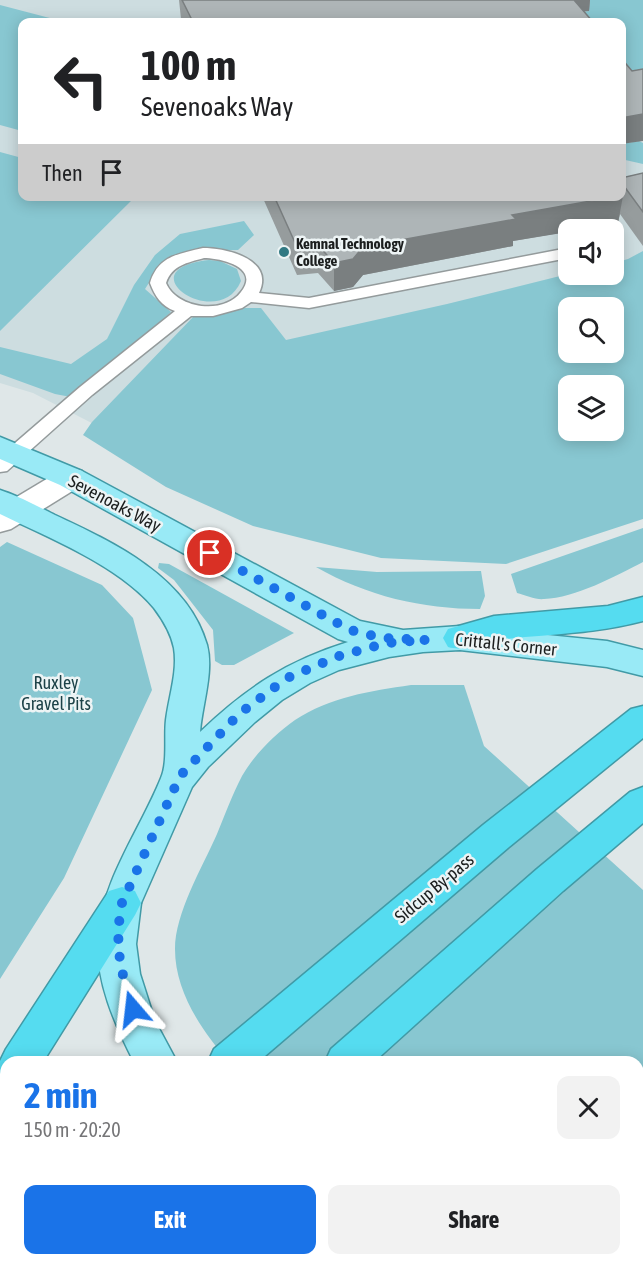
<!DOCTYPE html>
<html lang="en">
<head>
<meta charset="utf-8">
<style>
	body { margin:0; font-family:"Asap Condensed",sans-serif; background:#f2f2f2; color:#202124; height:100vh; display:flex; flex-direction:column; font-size:22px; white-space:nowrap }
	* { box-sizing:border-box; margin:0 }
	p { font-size:20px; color:#757577 }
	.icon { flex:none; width:33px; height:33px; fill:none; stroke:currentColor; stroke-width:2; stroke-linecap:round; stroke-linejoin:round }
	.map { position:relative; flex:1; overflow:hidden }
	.sheet { position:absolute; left:0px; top:1056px; width:644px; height:210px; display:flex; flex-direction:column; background:#fff; border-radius:18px 18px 0 0; box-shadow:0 3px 15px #0003 }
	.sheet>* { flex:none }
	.top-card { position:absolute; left:18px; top:18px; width:608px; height:183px; border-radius:12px; box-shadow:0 3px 15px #0003; background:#fff; color:#202124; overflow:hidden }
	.tools { position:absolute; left:558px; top:219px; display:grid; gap:12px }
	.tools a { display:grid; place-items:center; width:66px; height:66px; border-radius:12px; background:#fff; box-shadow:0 3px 15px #0003; font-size:30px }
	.pin { position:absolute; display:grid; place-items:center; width:51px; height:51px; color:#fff; margin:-26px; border:3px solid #fff; border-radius:50%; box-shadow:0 2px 6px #0007 }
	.me { position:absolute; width:66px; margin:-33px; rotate:343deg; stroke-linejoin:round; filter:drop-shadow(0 0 4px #0008) }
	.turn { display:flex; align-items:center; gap:21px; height:126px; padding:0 24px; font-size:27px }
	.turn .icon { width:78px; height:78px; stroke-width:2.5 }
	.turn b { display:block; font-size:42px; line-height:51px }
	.then { display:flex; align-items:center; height:57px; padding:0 24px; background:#0003; gap:12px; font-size:22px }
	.round { display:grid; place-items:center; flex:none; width:63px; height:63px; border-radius:12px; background:#f2f2f2 }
	.summary { display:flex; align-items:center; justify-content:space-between; height:102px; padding:0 24px }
	h1 { font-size:36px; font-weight:700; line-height:45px; color:#1a73e8 }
	.primary-button { display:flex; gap:12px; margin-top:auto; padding:12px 24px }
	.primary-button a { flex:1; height:69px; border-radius:12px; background:#1a73e8; color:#fff; font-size:24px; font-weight:700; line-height:69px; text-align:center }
	.primary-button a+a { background:#f2f2f2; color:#202124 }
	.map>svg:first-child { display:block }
	.built { fill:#cddde0; fill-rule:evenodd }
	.green { fill:#88c7d1; fill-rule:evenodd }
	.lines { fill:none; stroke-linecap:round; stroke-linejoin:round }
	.lane-casing { stroke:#949b9c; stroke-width:3 }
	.street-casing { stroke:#949b9c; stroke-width:3 }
	.primary-casing { stroke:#419aa6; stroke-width:3 }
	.highway-casing { stroke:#419aa6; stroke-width:3 }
	.lane { fill:#fff; fill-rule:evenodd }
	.street { fill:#fff; fill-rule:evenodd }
	.primary { fill:#99eaf6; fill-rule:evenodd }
	.highway { fill:#55dcf0; fill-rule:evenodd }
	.wall { fill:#969c9d }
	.shaded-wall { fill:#7a7f80 }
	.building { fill:#aeb5b7; stroke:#7a7f80; stroke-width:1.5 }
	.route { stroke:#1a73e8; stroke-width:10; stroke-dasharray:0 18 }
	.poi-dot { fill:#317983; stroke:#edf4f5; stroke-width:2 }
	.labels { text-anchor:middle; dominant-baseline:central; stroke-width:5; stroke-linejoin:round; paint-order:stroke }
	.far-poi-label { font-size:15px; font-weight:bold; fill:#1b1e1e; stroke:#edf4f5; text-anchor:start }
	.street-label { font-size:18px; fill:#1b1e1e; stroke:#edf4f5 }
	.park-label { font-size:18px; fill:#1c4248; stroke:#edf4f5 }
</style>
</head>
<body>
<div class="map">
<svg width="643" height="1266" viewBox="0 0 643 1266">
	<rect width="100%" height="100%" fill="#dfe7e8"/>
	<path class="built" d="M0,0H643V495L125,440L33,393L0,383ZM22,22H621V196H22ZM568,230H614V274H568ZM568,308H614V352H568ZM568,386H614V430H568Z"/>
	<path class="green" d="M587,0H643V96L621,99V22H503L589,11L584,4Z
		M0,5L65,22H22V131L0,125Z
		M639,141L643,143V164L621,159V144Z
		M0,152L22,158V196L135,197L0,331Z
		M244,221L254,235L238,250L191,251L159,267L145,289L171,312L76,398L55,394L0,374V347L71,364L107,339L134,285L155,255L180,234Z
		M643,251V519L506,564L381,558L253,526L166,487L83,435L92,422L195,315L238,308H261L286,340L447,304L568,274H614V263L628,259ZM568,308H614V352H568ZM568,386H614V430H568Z
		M209,260L220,261L237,269L241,281C219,334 123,269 209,260Z
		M643,528V562C616,576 575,598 544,599C536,600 525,595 517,593L511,574Z
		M7,542L102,585L133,618L152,690L64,878L0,979V547Z
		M159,563L169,564L294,633L234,665H222L215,661L213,630L174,580L158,568Z
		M316,567L377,572L481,571L485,596L480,609C422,609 367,596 316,567Z
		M411,685H464L484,746L643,890V1142L638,1144V1062H229C202,1031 175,992 175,949C175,913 202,868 217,834C225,815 232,795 242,776C254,755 275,734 295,720C330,697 370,691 411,685Z"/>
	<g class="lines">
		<g class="lane-casing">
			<path id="lane" d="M203,248C226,248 275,259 259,293L309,298L568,248V258L309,308L251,302L242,308L213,316H191L92,395L7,471L0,472V456L80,387L175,311C161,306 155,296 150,283C158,256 178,254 203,248ZM204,258C220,258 261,267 241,292C224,315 177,309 166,283C172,265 187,263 204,258Z"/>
		</g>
		<g class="street-casing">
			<path id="street" d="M71,468L82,471L86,478L82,485L11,529L0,532V507L60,471Z"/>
		</g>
		<g class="primary-casing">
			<path id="primary" d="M0,437L82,471L360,621L403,630L460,626L607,641L643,650V676L607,667L460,650L423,652L389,657L339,670L310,683L282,700L255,722L208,767L192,787L141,903L136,944L140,974L155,1021L177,1062H134C115,1025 95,980 98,937C102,880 140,830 161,778C168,762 164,737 166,720C169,696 178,671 174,648C171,633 163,620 154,608C118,565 49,538 0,514V490C19,496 37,506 55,515C113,542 188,577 207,645C214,672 202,705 200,732C246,688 287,661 348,642L338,639L60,485L0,459Z
				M643,1181V1223L638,1225V1183Z
				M236,1260H280L279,1266H235Z"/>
		</g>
		<g class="highway-casing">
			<path id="highway" d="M643,597V621C594,634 547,634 497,640C479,642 466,652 448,647L443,638L448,629L494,616L608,606Z
				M643,706V738L509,847L258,1062H208L214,1049L483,825L631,709Z
				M643,787V823L563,891L374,1062H325L331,1049L537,869L630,792Z
				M122,887L135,891L141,903L135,915L43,1062H6V1110L0,1112V1061L6,1049L109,891Z
				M6,1229V1260H25L22,1266H0V1231Z
				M97,1260H146L144,1266H95Z"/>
		</g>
		<use href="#lane" class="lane"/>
		<use href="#street" class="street"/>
		<use href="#primary" class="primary"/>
		<use href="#highway" class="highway"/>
	</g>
	<path class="wall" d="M179,0H590L589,11H584L593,22H182L181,19Z
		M643,173V246L620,214L618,223L513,241V246L363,275L353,287L334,291L318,273L297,275L262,196H621V178Z"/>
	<path class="shaded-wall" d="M564,0H590L589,11L562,14Z
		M643,114V141L621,144V118Z
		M623,196L618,223L583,230H568V232L513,241V246L363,275L353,287L334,291V263L363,247L512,215Z"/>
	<path class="building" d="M182,0H574L593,22H193Z
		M621,58L632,71L643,69V114L621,118Z
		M643,173V212L621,182V178Z
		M274,196H619L512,215L516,219L363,247L353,259L334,263L318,245L297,247Z"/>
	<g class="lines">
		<path class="route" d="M133,1009C120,970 114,944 122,903L180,776L239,714L287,678L339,656L387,643L426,640L382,638L350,630L210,553"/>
	</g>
	<circle class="poi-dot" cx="284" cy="252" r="6"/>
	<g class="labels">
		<g class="far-poi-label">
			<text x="296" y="243">Kemnal Technology<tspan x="296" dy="17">College</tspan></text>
		</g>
		<g class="street-label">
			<text transform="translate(115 503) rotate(28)">Sevenoaks Way</text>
			<text transform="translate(506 644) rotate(6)">Crittall's Corner</text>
			<text transform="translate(434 888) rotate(-40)">Sidcup By-pass</text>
		</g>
		<g class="park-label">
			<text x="56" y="682">Ruxley<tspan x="56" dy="21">Gravel Pits</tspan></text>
		</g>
	</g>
</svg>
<div class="tools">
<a><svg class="icon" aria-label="sound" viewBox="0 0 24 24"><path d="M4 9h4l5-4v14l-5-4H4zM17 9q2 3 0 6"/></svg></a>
<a><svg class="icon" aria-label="search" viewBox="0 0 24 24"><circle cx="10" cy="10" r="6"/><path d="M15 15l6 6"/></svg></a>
<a><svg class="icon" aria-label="layers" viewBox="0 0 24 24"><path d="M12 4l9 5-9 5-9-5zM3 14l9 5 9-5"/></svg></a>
</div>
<div class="pin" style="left:210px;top:553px;background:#d93025"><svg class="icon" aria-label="arrive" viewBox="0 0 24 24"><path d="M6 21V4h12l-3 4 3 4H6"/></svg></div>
<svg class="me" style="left:133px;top:1009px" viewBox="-20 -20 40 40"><path d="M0-17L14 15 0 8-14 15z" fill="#1a73e8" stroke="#fff" stroke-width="4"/></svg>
<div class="top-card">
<div class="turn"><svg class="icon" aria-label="left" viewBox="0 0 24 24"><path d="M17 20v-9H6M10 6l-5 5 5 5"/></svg><div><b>100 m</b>Sevenoaks Way</div></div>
<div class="then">Then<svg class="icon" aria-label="arrive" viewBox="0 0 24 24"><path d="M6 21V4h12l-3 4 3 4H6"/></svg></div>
</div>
<section class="sheet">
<div class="summary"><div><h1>2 min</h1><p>150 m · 20:20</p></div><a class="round"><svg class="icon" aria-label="close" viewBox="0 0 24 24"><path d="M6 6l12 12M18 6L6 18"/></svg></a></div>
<div class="primary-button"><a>Exit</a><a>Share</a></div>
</section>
</div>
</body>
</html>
